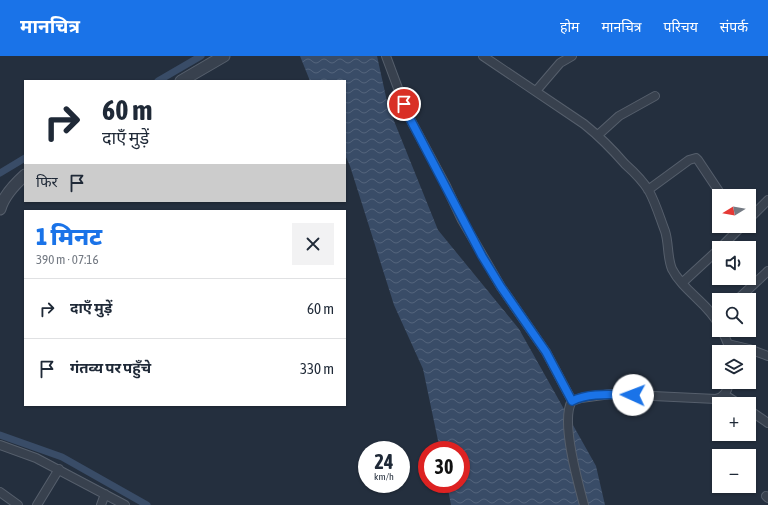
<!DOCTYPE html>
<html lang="hi">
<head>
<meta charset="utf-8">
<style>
	body { margin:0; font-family:"Asap Condensed","Noto Sans Devanagari",sans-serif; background:#f2f2f3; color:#1f2937; height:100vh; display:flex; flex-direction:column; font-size:15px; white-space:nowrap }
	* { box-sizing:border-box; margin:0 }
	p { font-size:13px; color:#747a83 }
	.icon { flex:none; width:22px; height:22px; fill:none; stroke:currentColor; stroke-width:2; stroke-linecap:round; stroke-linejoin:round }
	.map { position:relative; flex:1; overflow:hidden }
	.sheet { position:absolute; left:24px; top:154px; width:322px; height:196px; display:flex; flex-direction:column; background:#fff; border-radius:0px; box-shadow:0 1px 3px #0004 }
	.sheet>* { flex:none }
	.top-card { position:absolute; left:24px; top:24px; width:322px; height:122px; border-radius:0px; box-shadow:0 1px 3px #0004; background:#fff; color:#1f2937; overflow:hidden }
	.needle { width:26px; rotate:259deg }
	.controls { position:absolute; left:712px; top:133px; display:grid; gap:8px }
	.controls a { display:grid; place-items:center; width:44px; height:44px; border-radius:0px; background:#fff; box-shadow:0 1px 3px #0004; font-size:20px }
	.speed { position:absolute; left:358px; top:385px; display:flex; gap:8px; font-size:20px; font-weight:700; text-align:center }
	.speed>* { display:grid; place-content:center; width:52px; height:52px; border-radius:50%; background:#fff; box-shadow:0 1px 3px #0004; line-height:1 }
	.speed small { font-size:10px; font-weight:400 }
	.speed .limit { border:6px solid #d22; background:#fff; color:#111 }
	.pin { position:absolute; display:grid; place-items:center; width:34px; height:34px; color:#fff; margin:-17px; border:2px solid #fff; border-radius:50%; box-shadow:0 1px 4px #0007 }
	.me { position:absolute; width:44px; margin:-22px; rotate:272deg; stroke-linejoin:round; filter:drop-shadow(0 0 3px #0008) }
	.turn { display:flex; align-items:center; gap:14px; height:84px; padding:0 12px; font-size:18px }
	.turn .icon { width:52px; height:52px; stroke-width:2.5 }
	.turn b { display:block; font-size:28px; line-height:34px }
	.then { display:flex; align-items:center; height:38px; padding:0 12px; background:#0003; gap:8px; font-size:15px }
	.round { display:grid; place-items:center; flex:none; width:42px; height:42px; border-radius:0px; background:#f2f2f3 }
	.summary { display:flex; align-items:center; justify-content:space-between; height:68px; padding:0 12px }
	h1 { font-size:24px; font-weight:800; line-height:30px; color:#1a73e8 }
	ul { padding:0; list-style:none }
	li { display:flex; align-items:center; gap:12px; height:60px; padding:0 12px; border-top:1px solid #e0e1e3 }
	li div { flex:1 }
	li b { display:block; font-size:15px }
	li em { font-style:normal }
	header { display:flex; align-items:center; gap:24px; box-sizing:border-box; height:56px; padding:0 20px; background:#1a73e8; color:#fff }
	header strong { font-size:19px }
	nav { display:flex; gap:22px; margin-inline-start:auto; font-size:14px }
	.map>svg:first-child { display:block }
	.water { fill:url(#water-waves) }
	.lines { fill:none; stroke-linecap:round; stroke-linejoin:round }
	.canal { stroke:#394c67; stroke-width:7 }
	.minor-casing { stroke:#565f6c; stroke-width:10 }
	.tertiary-casing { stroke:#565f6c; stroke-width:13 }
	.minor { stroke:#38414e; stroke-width:8 }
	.tertiary { stroke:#38414e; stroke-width:11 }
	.route-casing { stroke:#114b97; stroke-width:10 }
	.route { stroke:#1a73e8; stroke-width:7 }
</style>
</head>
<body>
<header>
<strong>मानचित्र</strong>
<nav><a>होम</a><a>मानचित्र</a><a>परिचय</a><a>संपर्क</a></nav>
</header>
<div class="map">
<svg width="768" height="449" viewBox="0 0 768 449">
	<defs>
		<pattern id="water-waves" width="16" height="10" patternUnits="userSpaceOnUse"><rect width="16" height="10" fill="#394c67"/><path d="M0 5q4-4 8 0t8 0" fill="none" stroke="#53647b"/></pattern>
	</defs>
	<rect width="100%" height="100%" fill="#242f3e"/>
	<path class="water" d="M300,0H377L388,50L438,174L519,273L596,410L605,449H451L447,428H461V394H440L423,313L394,249L350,110L345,99V25H310Z"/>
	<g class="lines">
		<path class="canal" d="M158,25L201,0
			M0,117L25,102
			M0,379L62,401L147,449"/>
		<g class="minor-casing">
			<path id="minor" d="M386,0L408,59L445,128L462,164L501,231L546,296L572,345
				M483,0L584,68C599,80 612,93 625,108C634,116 643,125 649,135C656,148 660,162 665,175C669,187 667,201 672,213C683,235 708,247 719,269
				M536,35L560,7L572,0
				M598,79L619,60L655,40
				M648,134L689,104L696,102L698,104L722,140
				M749,163L768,144
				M720,192L742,170
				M682,227L719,193
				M737,244L768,215
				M722,274L728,288L729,296
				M728,288L749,293L768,300
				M725,339L739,348
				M749,354L768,367
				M0,389L36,402L125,449
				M0,436L18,449
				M766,440L768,442
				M37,449L59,413
				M101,449L105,438
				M584,449C578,427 560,364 572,345L581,342L611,338L716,343C725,341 728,334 729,326"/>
		</g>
		<g class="tertiary-casing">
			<path id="tertiary" d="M181,25L224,0
				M0,153C4,139 15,128 25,119"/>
		</g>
		<use href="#minor" class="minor"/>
		<use href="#tertiary" class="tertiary"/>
	</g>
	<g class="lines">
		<g class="route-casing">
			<path id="route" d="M404,48L408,59L482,200L501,231L546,296L572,345C590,336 613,339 633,339"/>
		</g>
		<use href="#route" class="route"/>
	</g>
</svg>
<div class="controls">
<a><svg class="needle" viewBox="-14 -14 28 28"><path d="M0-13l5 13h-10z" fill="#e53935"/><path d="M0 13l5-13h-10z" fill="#747a83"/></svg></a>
<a><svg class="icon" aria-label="sound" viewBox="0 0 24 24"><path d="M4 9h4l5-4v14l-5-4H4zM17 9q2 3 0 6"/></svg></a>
<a><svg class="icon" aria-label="search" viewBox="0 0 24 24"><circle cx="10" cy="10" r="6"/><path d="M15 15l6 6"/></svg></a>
<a><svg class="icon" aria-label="layers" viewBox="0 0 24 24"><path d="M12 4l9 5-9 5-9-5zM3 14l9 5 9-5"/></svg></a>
<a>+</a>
<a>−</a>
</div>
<div class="speed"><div>24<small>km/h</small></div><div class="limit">30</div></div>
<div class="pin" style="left:404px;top:48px;background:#d93025"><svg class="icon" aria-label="arrive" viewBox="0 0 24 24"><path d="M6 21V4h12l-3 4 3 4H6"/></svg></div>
<svg class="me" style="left:633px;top:339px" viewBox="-20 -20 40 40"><circle r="19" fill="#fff"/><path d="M0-13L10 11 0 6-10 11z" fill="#1a73e8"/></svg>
<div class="top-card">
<div class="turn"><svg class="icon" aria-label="right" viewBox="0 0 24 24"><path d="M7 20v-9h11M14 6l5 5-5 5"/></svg><div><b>60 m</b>दाएँ मुड़ें</div></div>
<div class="then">फिर<svg class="icon" aria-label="arrive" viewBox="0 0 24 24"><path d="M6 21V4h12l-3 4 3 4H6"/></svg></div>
</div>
<section class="sheet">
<div class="summary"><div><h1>1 मिनट</h1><p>390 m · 07:16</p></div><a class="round"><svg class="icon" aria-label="close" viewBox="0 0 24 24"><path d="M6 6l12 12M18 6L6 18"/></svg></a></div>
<ul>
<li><svg class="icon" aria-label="right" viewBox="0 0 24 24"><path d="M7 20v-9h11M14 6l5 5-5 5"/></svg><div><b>दाएँ मुड़ें</b></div><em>60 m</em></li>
<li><svg class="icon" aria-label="arrive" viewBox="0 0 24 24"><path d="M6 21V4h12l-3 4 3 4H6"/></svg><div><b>गंतव्य पर पहुँचे</b></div><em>330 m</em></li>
</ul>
</section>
</div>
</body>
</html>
